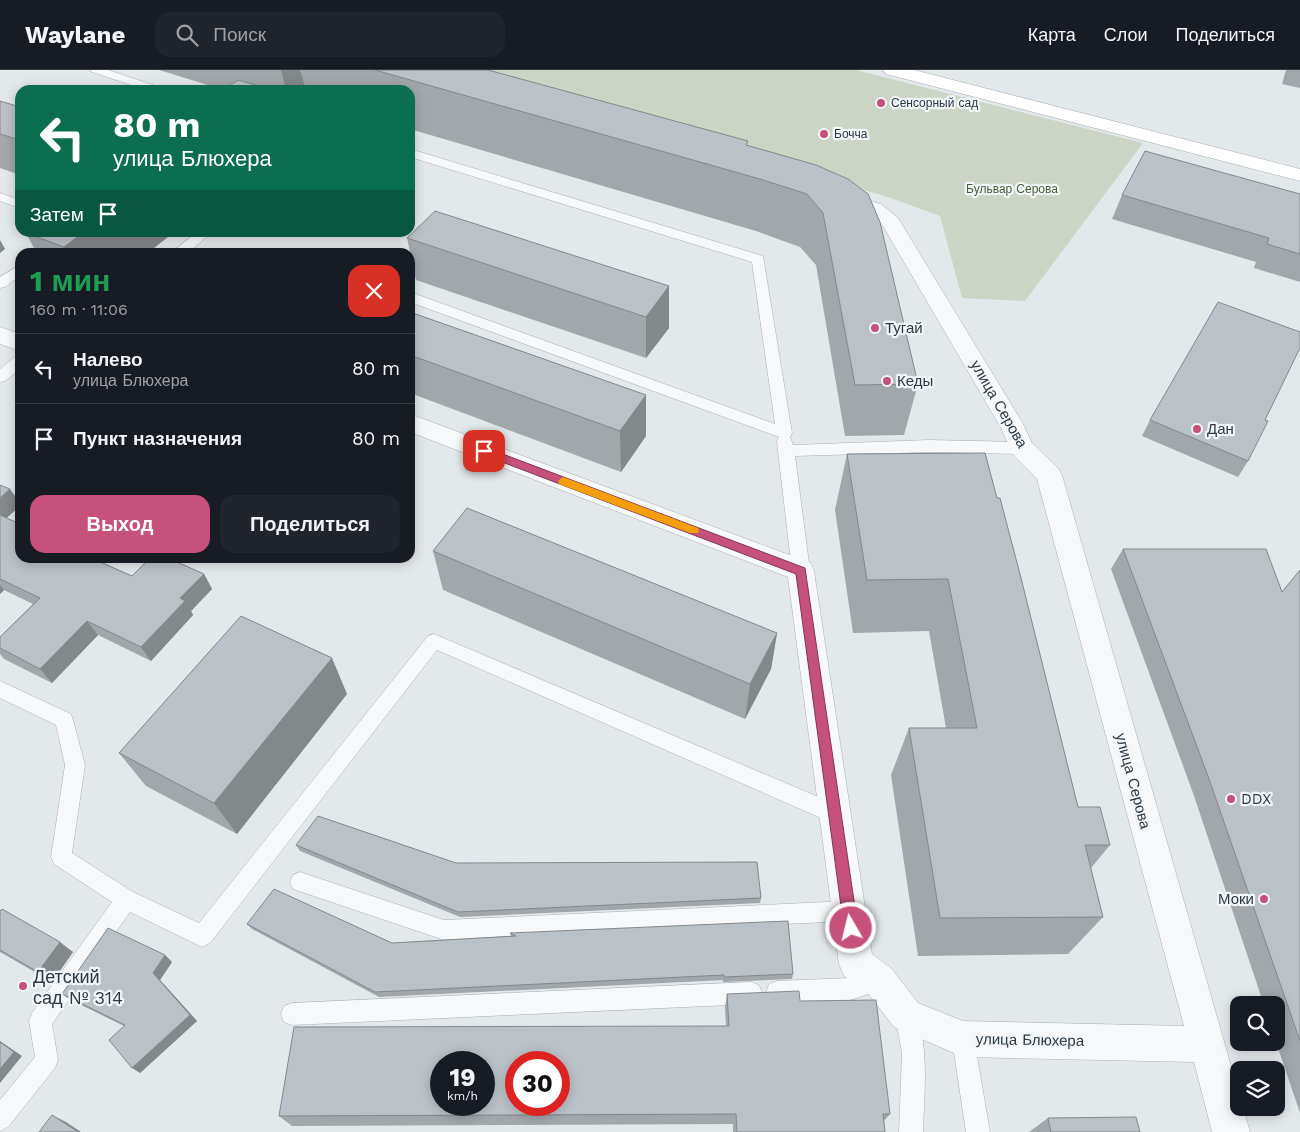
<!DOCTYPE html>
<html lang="ru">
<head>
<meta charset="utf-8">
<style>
	body { margin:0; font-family:"Work Sans",sans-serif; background:#20242c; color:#f1f3f6; height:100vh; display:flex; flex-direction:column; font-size:19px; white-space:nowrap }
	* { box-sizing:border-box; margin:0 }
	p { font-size:16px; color:#9ea1a6 }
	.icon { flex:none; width:28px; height:28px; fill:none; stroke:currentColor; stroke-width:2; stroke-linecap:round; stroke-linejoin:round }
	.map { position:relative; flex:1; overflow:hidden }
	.sheet { position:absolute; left:15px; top:178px; width:400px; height:315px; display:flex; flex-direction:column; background:#171b24; border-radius:15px; box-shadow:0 2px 12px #0003 }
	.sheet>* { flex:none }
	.banner { position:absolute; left:15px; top:15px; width:400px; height:152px; border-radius:15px; box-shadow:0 2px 12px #0003; background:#0b6e4f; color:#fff; overflow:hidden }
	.tools { position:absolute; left:1230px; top:926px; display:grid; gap:10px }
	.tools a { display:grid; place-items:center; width:55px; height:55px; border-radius:10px; background:#171b24; box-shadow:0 2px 12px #0003; font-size:25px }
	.speed { position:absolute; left:430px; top:981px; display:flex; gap:10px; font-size:25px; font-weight:700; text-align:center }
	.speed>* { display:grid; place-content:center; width:65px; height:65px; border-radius:50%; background:#171b24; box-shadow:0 2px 12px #0003; line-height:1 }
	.speed small { font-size:12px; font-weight:400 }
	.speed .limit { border:8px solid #d22; background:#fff; color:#111 }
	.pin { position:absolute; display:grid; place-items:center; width:42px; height:42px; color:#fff; margin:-21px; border-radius:10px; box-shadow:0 2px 8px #0006 }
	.me { position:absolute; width:55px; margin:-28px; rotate:352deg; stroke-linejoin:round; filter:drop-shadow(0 0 4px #0008) }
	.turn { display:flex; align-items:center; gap:18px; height:105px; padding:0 15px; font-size:22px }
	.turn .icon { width:65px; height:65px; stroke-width:2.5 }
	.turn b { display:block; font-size:35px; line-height:42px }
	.then { display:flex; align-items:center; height:48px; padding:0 15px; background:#0003; gap:10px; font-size:19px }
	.round { display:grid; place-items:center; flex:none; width:52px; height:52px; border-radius:15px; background:#20242c }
	.overview { display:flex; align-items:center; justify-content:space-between; height:85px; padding:0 15px }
	h1 { font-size:30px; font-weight:700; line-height:38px; color:#1e9e55 }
	.primary-button { display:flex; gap:10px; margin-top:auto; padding:10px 15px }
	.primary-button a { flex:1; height:58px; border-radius:15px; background:#c6527b; color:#fff; font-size:20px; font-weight:700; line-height:58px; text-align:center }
	.primary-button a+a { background:#20242c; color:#f1f3f6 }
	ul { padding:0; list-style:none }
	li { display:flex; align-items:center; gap:15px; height:70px; padding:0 15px; border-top:1px solid #363941 }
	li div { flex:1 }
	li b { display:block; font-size:19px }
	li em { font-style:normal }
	header { display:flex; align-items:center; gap:30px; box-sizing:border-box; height:70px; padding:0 25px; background:#171b24; border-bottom:1px solid #363941 }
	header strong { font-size:24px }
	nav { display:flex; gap:28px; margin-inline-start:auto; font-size:18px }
	.search { width:350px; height:45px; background:#20242c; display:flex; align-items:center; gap:12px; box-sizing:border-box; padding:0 18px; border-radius:15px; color:#9ea1a6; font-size:19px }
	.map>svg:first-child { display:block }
	.green { fill:#ccd4c5 }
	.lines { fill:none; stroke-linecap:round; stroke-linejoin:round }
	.lane-casing { stroke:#a8b0b5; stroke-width:1 }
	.street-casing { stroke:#a8b0b5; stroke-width:1 }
	.secondary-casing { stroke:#a8b0b5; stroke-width:1 }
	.lane { fill:#f6f8f9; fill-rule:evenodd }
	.street { fill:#f6f8f9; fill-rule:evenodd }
	.secondary { fill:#fff; fill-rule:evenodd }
	.wall { fill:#a1a7ab }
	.shaded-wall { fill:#83888b }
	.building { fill:#bbc2c7; stroke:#83888b; fill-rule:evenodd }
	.route { fill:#c6527b; stroke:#813550 }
	.slow { fill:#f59e0b }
	.poi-dot { fill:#c6527b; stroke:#f3f6f8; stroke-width:2 }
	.labels { text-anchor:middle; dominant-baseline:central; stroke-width:4.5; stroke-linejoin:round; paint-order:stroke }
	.far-poi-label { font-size:12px; fill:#2c3842; stroke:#f3f6f8; text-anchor:start }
	.far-park-label { font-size:12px; fill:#485d3a; stroke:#f3f6f8 }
	.poi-label { font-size:15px; fill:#2c3842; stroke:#f3f6f8; text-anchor:start }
	.street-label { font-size:15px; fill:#2c3842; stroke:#f3f6f8 }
	.near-poi-label { font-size:18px; fill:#2c3842; stroke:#f3f6f8; text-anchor:start }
</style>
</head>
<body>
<header>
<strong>Waylane</strong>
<div class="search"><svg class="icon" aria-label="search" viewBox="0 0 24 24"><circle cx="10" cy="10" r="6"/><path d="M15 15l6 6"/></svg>Поиск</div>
<nav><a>Карта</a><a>Слои</a><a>Поделиться</a></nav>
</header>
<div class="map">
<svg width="1300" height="1062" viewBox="0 0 1300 1062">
	<rect width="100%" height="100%" fill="#e3e8eb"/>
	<path class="green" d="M457,0H856L1143,73L1025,231L962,228L940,146L888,127Z"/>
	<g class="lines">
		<g class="lane-casing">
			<path id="lane" d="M90,0H108L162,18L164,20H146L92,2Z
				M410,79L763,186L792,363L790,367L793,375L929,370L1022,372L1028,374L1030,378L1028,382L1022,384L929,382L795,386L810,501L807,506L801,508L795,506L792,501L778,381L777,371L779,367L410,232V222L775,354L752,192L410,87Z
				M0,123L20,130V138L0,131Z
				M197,162H212L189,182H175L176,179Z
				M20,195V206L5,217L0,218V207Z
				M20,286V299L5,311L0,312V299L15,287Z
				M434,564L842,737L845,744L842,751L835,753L828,751L437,580L210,873L202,877L130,842L52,954L58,990L55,998L8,1057L0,1061V1030L35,987L29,951L32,943L112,832L54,794L51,787L65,695L56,655L0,628V611L71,644L73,650L85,695L72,783L133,822L199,853L428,566Z
				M300,802L444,850L849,831L856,834L860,841L856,848L849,851L444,870L293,819L290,812L293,805Z
				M879,899L887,902L890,910L887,918L850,930L777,933L769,930L766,922L769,914L777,911L850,908Z
				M751,912L759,915L762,923L759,931L751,934L292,955L284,952L281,944L284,936L292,933Z
				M906,934L914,937C930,976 924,1021 923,1062H899L902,983L895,945L898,937Z
				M963,958L971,961L974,969L990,1062H966L952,969L955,961Z"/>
		</g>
		<g class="street-casing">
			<path id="street" d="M840,122L881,134L898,148L1022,352L1032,373L1058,398L1062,405L1239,1024V1038H1243L1250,1062H1212L1194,992L963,987L894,957L867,922L844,906L839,894L788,507L410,362V344L811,493L814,501L872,884L891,898L918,933L963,951L1184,956L1037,409L1013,384L1001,358L883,156L867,142L833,132L830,128L833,124Z
				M0,257L20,264V281L0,274Z"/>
		</g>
		<g class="secondary-casing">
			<path id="secondary" d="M883,0H914L1300,99V111L886,4Z"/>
		</g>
		<use href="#lane" class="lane"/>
		<use href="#street" class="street"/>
		<use href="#secondary" class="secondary"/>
	</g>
	<path class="wall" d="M159,0H488L816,95L918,314L904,365L845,366L816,195L800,177L756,161L410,59V20H224Z
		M1286,0H1300V18L1282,14Z
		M0,31L20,37V105L0,98Z
		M1300,124V212L1254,198L1256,192L1112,149L1122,125Z
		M174,162L149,182H36L26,163Z
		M407,168L669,216V258L646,288L416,210Z
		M410,242L646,325V366L621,402L410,323Z
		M1150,350H1265L1248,391L1238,407L1142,366Z
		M985,383L1078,737L1110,775L1091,798L1103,847L1068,884L918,886L891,705L909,658H946L929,561L853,563L835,440L847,384Z
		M0,415L7,448L132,506L204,504L212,519L191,541L193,545L151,591L98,565L52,613L4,589L0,584V567L33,534L4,520L0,524Z
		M1123,479L1282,522L1300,500V1043L1276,972V935H1264L1193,723L1111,499Z
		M433,481L777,563L771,599L745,649L443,520Z
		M347,624L237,764L146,716L119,683Z
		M296,775L456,793L761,828L760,833L460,847L300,781Z
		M0,841L73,882L52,912L0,882Z
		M247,854L392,873L511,866L510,863L793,904L792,909L723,912V910L379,927L252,859Z
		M165,885L172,892L160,910L197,951L140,1003L124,956L71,930L62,924Z
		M727,924L800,931L890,1044L884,1051L885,1062H733V1054L292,1056L279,1046L726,956L725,937Z
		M1048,1048L1140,1062H1029Z"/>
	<path class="shaded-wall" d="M281,0H300L306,20H286Z
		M84,162H174L149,182H66L64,177Z
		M0,170L5,179L0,183Z
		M669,216V258L646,288V247Z
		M646,325V366L621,402L620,361Z
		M10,419L20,433V436L0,454V428Z
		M87,488H108L95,500Z
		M204,504L212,519L191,541L193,545L151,591L141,577L180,528Z
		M0,515L4,520L0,524Z
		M87,551L98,565L52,613L40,599Z
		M777,563L771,599L745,649L750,614Z
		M332,588L347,624L237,764L214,733Z
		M60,872L73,882L52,912L38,902Z
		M165,885L172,892L160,910L197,951L140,1003L132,998L153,903Z
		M0,971L22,986L0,1013Z
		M52,1045L66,1052L81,1062H78Z"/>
	<path class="building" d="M375,0H488L748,71L746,75L816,95L848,109L868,124L880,152L918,314L855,315L823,143L807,124L760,109Z
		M238,10L272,20H224Z
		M0,31L20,37V70L0,64Z
		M1145,81L1300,124V184L1267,174L1269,168L1122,125Z
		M435,141L669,216L646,247L407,168Z
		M26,162H84L64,177L26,163Z
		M1218,232L1300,262V278L1265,350L1268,351L1248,391L1150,350Z
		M410,242L646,325L620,361L410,285Z
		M985,383L997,428H1000L1021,508L1078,737H1100L1110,775H1085L1103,847L940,848L909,658H977L948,509L867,510L847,384Z
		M0,415L10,419L0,428Z
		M467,438L777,563L750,614L433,481Z
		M0,445L20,454V488H91L132,506L150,488H168L204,504L180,528L185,531L141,577L87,551L40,599L0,578V567L40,528L0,509Z
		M1123,479H1266L1282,522L1300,500V971L1208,706Z
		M241,546L332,588L214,733L119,683Z
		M318,746L456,793L757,792L761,828L458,842L296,775Z
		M274,819L392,873L516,866L510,863L788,851L793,904L724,907V905L375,922L247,854Z
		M2,839L60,872L38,902L0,880V841Z
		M108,858L165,885L153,903L190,945L132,998L109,970L125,955L62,924Z
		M799,921L800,931L876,930L890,1044H883L885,1062H737L736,1044L279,1046L294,957L729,956L727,924ZM441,992H484V1035H441ZM516,992H559V1035H516Z
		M0,972L14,982L0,999Z
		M52,1045L78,1062H39Z
		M1136,1047L1140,1062H1051L1048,1048Z"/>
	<path class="route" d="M484,377L805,498L858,858L856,863L851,865L846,863L844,858L796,504L481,384L479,381Z"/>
	<path class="slow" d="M563,407L698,458L699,461L698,463H690L559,414L558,411Z"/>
	<g class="poi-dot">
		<circle cx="881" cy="33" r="5"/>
		<circle cx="824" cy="64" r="5"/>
		<circle cx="875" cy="258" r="5"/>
		<circle cx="887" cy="311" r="5"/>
		<circle cx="1197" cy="359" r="5"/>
		<circle cx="1231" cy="729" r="5"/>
		<circle cx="1264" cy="829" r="5"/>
		<circle cx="23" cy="916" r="5"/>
	</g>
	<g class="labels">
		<g class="far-poi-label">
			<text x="891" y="33">Сенсорный сад</text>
			<text x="834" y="64">Бочча</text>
		</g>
		<g class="far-park-label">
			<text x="1012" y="119">Бульвар Серова</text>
		</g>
		<g class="poi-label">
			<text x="885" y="258">Тугай</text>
			<text x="897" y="311">Кеды</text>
			<text x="1207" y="359">Дан</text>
			<text x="1241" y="729">DDX</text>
			<text x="1254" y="829" text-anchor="end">Моки</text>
		</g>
		<g class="street-label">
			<text transform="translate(999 334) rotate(60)">улица Серова</text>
			<text transform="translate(1133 711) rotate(75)">улица Серова</text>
			<text transform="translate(1030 970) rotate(1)">улица Блюхера</text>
		</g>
		<g class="near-poi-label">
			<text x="33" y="906">Детский<tspan x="33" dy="21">сад № 314</tspan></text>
		</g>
	</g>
</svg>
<div class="tools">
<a><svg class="icon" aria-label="search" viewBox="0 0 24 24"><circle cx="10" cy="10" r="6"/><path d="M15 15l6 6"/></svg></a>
<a><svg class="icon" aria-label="layers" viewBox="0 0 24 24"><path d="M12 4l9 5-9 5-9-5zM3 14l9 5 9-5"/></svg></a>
</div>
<div class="speed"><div>19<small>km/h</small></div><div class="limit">30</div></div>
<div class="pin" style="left:484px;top:381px;background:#d93025"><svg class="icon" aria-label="arrive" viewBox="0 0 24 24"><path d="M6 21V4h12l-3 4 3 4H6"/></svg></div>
<svg class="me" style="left:851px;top:858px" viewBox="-20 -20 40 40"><circle r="17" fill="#c6527b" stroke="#fff" stroke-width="3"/><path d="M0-11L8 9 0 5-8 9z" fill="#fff"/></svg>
<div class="banner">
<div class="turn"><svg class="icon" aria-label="left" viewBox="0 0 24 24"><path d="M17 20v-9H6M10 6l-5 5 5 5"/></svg><div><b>80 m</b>улица Блюхера</div></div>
<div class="then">Затем<svg class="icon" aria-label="arrive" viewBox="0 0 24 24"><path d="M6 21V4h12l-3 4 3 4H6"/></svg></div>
</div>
<section class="sheet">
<div class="overview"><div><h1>1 мин</h1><p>160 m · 11:06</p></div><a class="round" style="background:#d93025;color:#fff"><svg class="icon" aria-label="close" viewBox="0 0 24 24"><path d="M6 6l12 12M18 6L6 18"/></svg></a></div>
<ul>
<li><svg class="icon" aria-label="left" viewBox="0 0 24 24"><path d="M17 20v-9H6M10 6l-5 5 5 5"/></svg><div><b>Налево</b><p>улица Блюхера</p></div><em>80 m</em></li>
<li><svg class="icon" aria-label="arrive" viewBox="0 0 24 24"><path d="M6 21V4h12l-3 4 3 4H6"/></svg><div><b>Пункт назначения</b></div><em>80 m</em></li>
</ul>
<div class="primary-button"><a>Выход</a><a>Поделиться</a></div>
</section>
</div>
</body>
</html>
